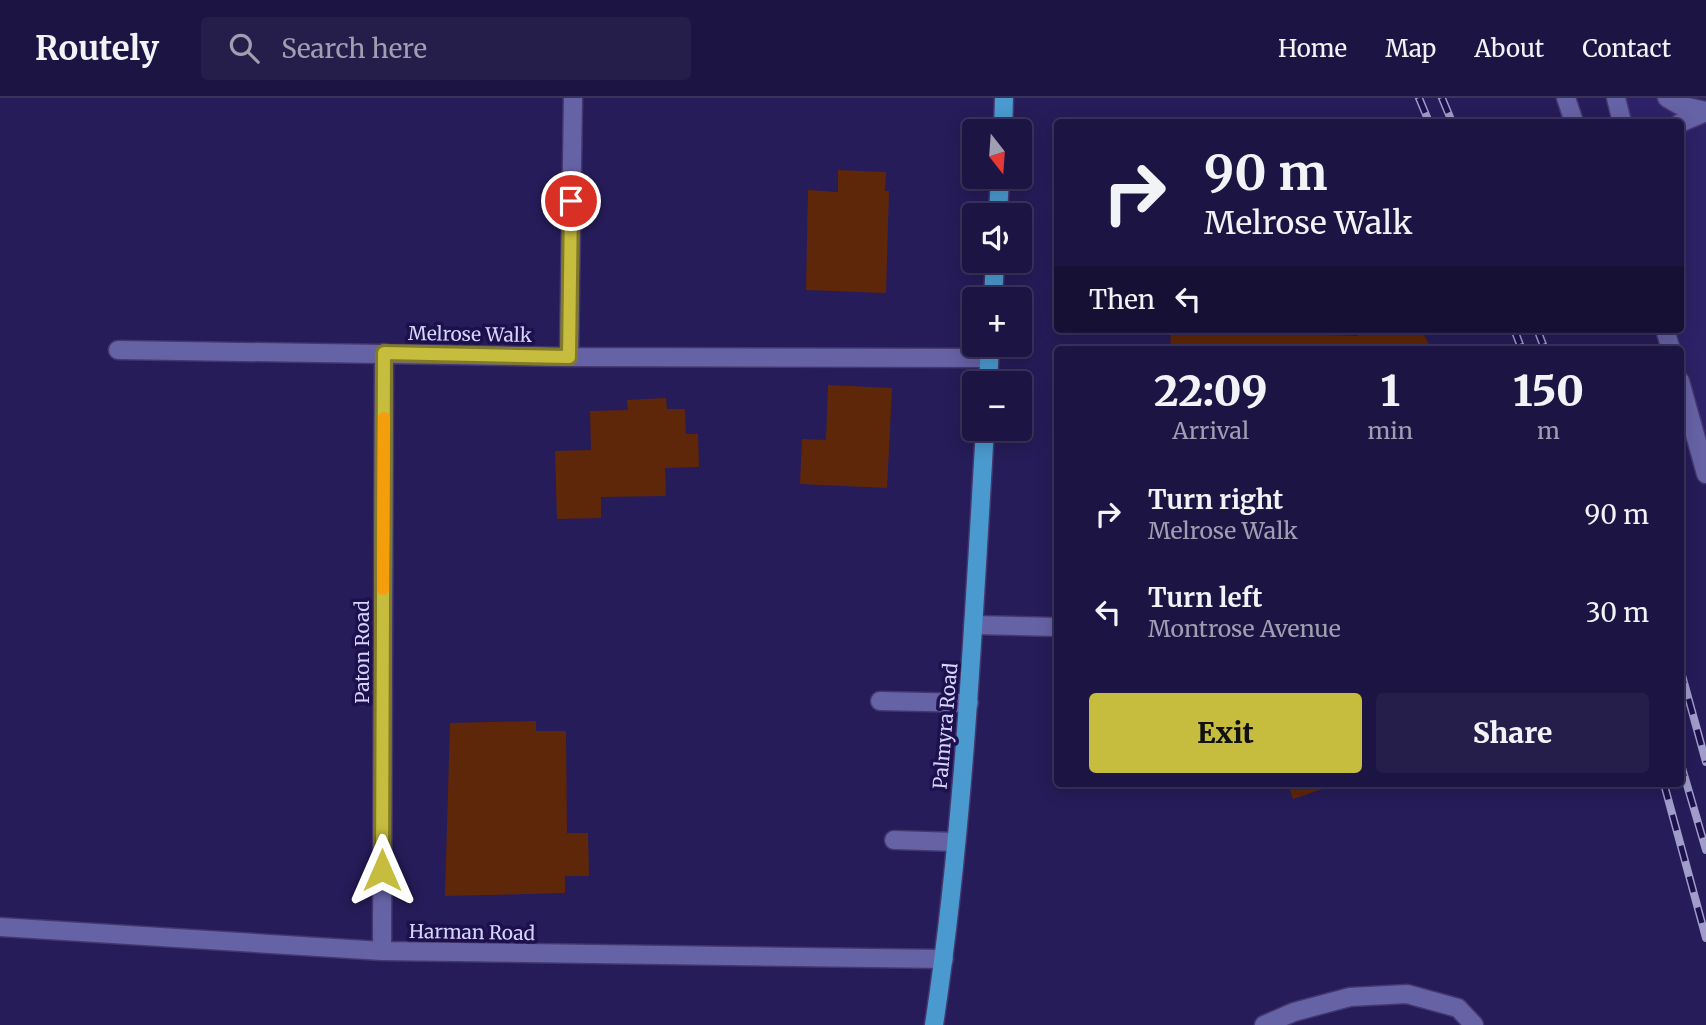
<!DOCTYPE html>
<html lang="en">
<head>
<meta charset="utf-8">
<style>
	body { margin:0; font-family:Merriweather,serif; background:#251e4a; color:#f1f3f6; height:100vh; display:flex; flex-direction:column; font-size:26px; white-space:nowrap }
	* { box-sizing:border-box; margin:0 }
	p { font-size:23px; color:#a09fb2 }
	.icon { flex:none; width:38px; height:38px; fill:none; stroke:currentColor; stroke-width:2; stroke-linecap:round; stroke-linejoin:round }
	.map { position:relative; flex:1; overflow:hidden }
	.sheet { position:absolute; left:1054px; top:248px; width:630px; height:441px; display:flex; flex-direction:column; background:#1c1543; border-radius:7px; box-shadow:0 4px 18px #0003,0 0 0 2px #3a345c }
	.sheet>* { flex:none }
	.top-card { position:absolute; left:1054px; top:21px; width:630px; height:214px; border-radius:7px; box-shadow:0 4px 18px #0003,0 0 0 2px #3a345c; background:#1c1543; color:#f1f3f6; overflow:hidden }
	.needle { width:46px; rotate:163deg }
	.fabs { position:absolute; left:962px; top:21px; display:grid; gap:14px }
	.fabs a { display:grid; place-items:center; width:70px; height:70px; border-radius:7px; background:#1c1543; box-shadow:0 4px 18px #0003,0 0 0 2px #3a345c; font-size:35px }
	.pin { position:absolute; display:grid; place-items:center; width:60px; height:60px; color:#fff; margin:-30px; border:4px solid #fff; border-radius:50%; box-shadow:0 2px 7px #0007 }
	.me { position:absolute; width:77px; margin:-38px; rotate:0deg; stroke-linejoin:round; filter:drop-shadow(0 0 5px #0008) }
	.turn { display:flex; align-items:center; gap:24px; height:147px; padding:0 35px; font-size:32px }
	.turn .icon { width:91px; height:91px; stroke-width:2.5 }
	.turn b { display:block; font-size:49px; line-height:60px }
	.then { display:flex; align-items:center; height:66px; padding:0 35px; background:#0003; gap:14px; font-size:26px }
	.eta { display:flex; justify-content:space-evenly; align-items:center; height:119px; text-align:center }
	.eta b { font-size:42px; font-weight:800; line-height:49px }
	.cta { display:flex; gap:14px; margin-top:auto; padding:14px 35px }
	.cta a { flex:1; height:80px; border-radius:7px; background:#c6bc3d; color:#111; font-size:28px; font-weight:800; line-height:80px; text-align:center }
	.cta a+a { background:#251e4a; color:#f1f3f6 }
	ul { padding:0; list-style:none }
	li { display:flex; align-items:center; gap:21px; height:98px; padding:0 35px }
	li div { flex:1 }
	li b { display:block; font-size:26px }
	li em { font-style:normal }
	header { display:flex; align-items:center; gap:42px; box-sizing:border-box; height:98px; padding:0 35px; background:#1c1543; border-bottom:2px solid #3a345c }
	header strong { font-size:33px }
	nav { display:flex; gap:38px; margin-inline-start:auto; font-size:24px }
	.search { width:490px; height:63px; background:#251e4a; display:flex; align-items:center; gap:18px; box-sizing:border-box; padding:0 24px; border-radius:7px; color:#a09fb2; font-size:26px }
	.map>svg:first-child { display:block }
	.built { fill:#2d2267 }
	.building { fill:#5f2709 }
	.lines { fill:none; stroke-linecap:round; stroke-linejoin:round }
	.service-casing { stroke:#44376e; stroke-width:21 }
	.minor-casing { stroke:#44376e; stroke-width:21 }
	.tertiary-casing { stroke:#44376e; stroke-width:21 }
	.primary-casing { stroke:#44376e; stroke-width:21 }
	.service { stroke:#6662a6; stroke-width:18 }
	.minor { stroke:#6662a6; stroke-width:18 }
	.tertiary { stroke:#6662a6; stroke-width:18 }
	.primary { stroke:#4a9acf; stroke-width:18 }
	.rail-casing { stroke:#a09dcb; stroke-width:8 }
	.rail { stroke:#1d104d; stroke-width:5; stroke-dasharray:16; stroke-linecap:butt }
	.route-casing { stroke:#817a28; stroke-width:18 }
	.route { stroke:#c6bc3d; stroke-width:12 }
	.slow { stroke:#f59e0b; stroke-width:12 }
	.labels { text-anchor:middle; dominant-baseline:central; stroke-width:7; stroke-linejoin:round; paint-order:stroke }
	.street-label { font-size:19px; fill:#d5d5fc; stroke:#1d104d }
</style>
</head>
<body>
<header>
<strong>Routely</strong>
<div class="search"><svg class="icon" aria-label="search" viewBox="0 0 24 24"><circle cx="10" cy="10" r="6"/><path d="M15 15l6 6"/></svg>Search here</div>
<nav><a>Home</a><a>Map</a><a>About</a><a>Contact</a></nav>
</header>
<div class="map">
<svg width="1706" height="927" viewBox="0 0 1706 927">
	<rect width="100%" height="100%" fill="#261c59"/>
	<path class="built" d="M1616,0H1706V376L1680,283V252H1671L1665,231H1680V24H1622Z"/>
	<path class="building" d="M838,72L886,74L885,93H889L886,195L806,192L808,92L838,94Z
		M1171,231H1247L1246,234L1357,238L1371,231H1421L1432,252H1170Z
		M828,287L892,290L887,390L800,386L802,341L826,342Z
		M666,300L667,311H685L686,336H698L699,369L665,370L666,398L601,399V420L557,421L555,353L591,352L590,313L628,312L627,302Z
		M536,623V633H566L567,735H588L589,778H565V795L445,798L450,625Z
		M1288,686H1337L1293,701Z"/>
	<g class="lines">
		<g class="service-casing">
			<path id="service" d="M973,527L1057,529
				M880,603L969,605
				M894,742L956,744
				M1264,927L1294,914L1350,899L1407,896L1458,910L1474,927"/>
		</g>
		<g class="minor-casing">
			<path id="minor" d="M1680,25L1706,14
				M118,252L569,259L989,260
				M569,259L573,0
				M0,829L382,853L944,861
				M382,853L384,255"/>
		</g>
		<g class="tertiary-casing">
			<path id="tertiary" d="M1566,0L1574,24
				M1616,0L1622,24
				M1667,0L1679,7L1706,13
				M1665,231L1671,252
				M1680,283L1706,376"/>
		</g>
		<g class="primary-casing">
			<path id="primary" d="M1003,33L1004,0
				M998,117L1000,79
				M993,201L995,163
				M988,285L990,247
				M934,927C964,730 973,530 985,331"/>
		</g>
		<use href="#service" class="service"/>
		<use href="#minor" class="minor"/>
		<use href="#tertiary" class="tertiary"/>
		<use href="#primary" class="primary"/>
		<g class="rail-casing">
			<path id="rail" d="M1419,0L1429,24
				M1442,0L1452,24
				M1514,231L1522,252
				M1537,231L1545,252
				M1680,570L1706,664
				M1680,663L1706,752
				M1664,686L1706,840"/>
		</g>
		<use href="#rail" class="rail"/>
	</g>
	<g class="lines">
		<g class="route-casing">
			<path id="route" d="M382,772L384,255L569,259L571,103"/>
		</g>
		<use href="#route" class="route"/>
		<path class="slow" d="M383,491L384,320"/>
	</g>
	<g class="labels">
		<g class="street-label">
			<text transform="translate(470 236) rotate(1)">Melrose Walk</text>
			<text transform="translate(362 554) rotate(-90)">Paton Road</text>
			<text transform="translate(945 628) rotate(-85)">Palmyra Road</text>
			<text transform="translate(472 834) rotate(1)">Harman Road</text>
		</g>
	</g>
</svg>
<div class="fabs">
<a><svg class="needle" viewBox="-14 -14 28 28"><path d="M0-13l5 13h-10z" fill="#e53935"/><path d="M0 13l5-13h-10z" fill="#a09fb2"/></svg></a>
<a><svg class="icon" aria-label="sound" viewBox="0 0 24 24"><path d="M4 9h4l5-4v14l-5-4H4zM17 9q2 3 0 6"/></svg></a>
<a>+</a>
<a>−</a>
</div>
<div class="pin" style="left:571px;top:103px;background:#d93025"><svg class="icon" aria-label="arrive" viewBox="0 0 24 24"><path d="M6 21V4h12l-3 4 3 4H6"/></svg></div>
<svg class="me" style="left:382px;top:772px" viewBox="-20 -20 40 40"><path d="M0-17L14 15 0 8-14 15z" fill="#c6bc3d" stroke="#fff" stroke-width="4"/></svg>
<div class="top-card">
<div class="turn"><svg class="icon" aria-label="right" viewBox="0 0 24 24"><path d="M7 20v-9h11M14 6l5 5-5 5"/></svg><div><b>90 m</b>Melrose Walk</div></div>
<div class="then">Then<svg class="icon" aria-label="left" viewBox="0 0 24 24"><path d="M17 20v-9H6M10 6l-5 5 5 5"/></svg></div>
</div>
<section class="sheet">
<div class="eta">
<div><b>22:09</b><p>Arrival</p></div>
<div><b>1</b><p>min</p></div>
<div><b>150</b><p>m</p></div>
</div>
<ul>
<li><svg class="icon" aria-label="right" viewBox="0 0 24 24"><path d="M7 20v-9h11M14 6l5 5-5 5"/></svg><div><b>Turn right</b><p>Melrose Walk</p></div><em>90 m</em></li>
<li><svg class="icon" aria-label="left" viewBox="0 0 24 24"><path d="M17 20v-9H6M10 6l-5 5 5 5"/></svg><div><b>Turn left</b><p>Montrose Avenue</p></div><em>30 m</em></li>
</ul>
<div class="cta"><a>Exit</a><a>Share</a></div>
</section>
</div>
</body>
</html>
